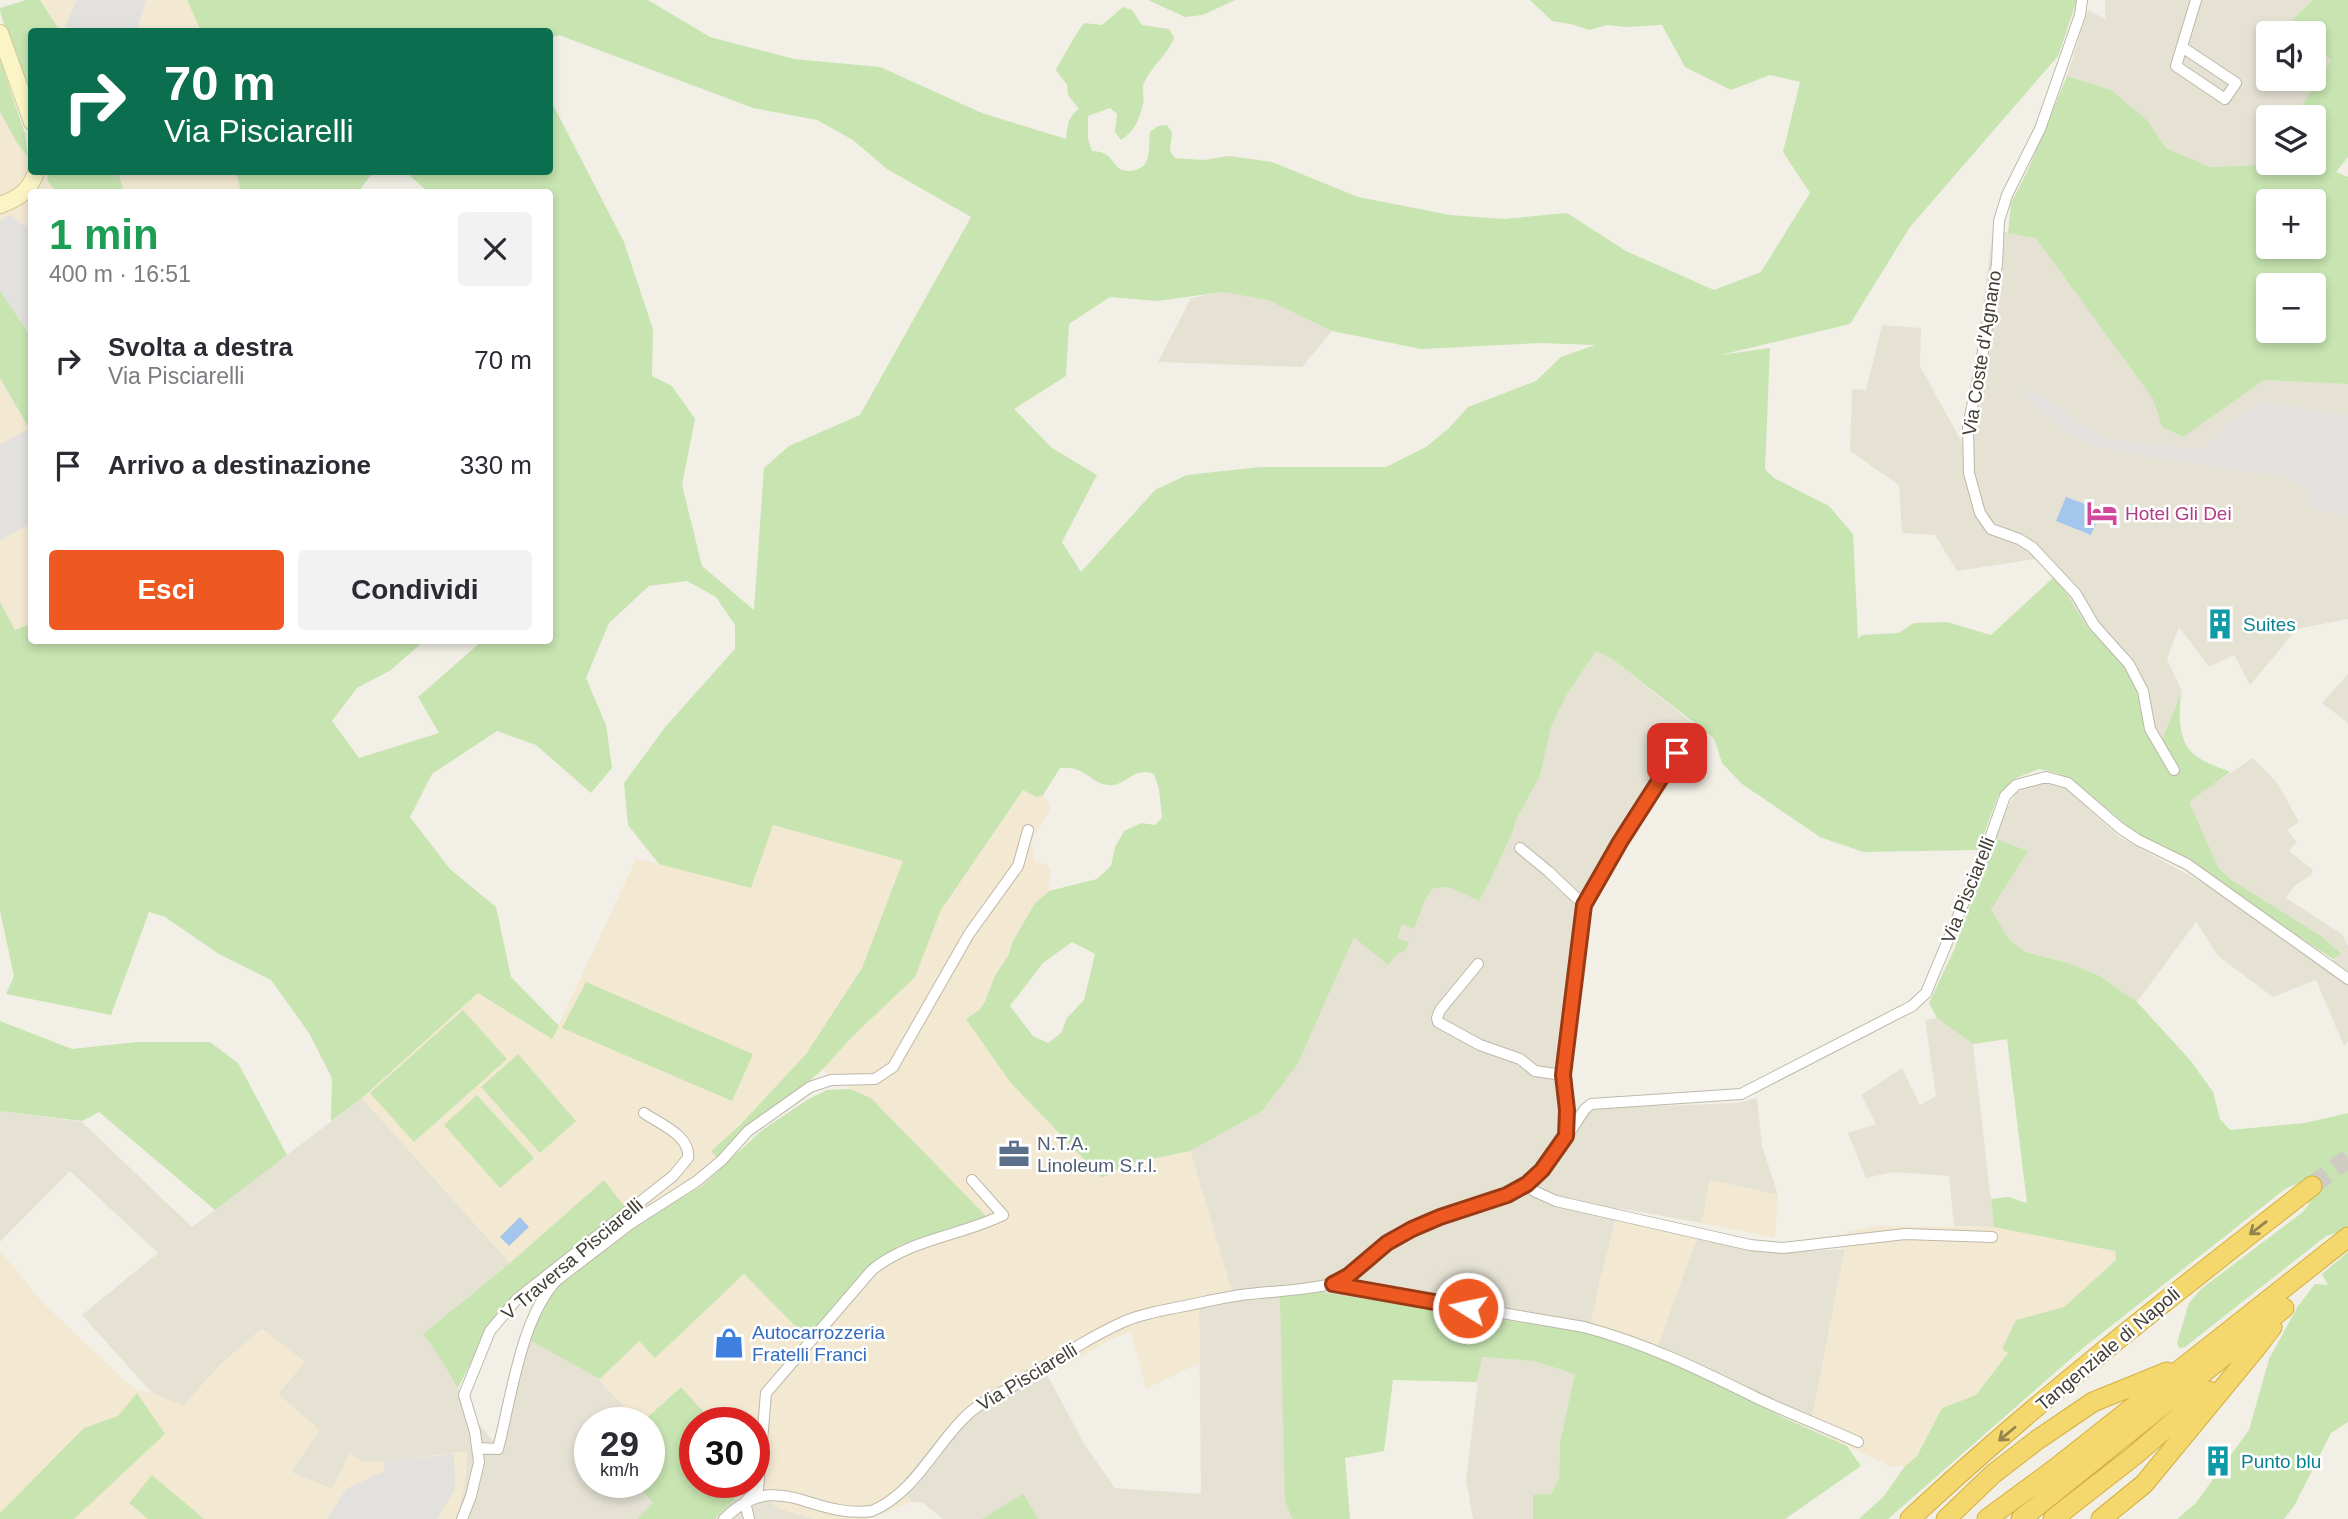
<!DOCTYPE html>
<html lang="it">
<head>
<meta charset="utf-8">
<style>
	body { margin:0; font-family:Helvetica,sans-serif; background:#f2f2f3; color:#2b2b33; height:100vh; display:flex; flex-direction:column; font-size:26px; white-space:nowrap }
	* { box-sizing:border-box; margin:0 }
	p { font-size:23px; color:#7c7c81 }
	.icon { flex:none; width:38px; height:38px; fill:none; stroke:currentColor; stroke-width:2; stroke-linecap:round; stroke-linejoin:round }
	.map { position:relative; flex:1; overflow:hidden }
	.panel { position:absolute; left:28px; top:189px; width:525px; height:455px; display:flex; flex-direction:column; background:#fff; border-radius:7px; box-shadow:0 4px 10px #0003 }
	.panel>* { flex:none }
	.hud { position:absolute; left:28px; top:28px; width:525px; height:147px; border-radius:7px; box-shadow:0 4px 10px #0003; background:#0b6e4f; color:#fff; overflow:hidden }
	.tools { position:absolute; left:2256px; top:21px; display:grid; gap:14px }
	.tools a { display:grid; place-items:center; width:70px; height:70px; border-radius:7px; background:#fff; box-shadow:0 4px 10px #0003; font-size:35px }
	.speed { position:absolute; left:574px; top:1407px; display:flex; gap:14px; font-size:35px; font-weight:700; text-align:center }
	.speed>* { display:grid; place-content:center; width:91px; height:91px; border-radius:50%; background:#fff; box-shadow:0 4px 10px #0003; line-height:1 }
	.speed small { font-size:18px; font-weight:400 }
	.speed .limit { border:10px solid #d22; background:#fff; color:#111 }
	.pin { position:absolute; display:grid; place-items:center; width:60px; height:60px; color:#fff; margin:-30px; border-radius:14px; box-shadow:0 4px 10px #0006 }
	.me { position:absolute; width:77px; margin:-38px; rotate:280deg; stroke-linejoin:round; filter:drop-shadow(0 0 5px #0008) }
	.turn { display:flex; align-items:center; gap:24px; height:147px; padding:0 21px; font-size:32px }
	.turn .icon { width:91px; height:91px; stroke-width:2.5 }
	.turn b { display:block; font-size:49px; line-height:60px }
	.round { display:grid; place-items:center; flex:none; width:74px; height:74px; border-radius:7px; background:#f2f2f3 }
	.head { display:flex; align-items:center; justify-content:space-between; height:119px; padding:0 21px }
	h1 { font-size:42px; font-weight:700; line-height:52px; color:#1e9e55 }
	.cta { display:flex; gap:14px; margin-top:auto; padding:14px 21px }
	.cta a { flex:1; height:80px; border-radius:7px; background:#ed5921; color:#fff; font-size:28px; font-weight:700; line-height:80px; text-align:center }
	.cta a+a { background:#f2f2f3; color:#2b2b33 }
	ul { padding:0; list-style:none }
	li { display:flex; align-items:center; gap:21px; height:105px; padding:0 21px }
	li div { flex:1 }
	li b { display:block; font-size:26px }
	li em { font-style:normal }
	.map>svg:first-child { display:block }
	.residential { fill:#e5e2d4 }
	.commercial { fill:#f3e9d2 }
	.green { fill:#c7e4b1; fill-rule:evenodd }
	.parking { fill:#e3e1de }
	.water { fill:#a5c6ec }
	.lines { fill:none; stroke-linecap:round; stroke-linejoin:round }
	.highway-tunnel { stroke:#cfcdc3; stroke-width:19; stroke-dasharray:19 10; stroke-linecap:butt }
	.street-casing { stroke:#bdb8a9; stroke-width:12 }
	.secondary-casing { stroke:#cfc798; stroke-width:18 }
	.highway-casing { stroke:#d4af3e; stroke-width:21 }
	.street { stroke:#fff; stroke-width:10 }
	.secondary { stroke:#fbf5c6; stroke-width:16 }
	.highway { stroke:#f5d86d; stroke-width:19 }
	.oneway { stroke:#94844f }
	.route-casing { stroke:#9a3a15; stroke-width:18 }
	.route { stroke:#ed5921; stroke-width:12 }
	.labels { text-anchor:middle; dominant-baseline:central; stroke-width:5; stroke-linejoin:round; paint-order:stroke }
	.street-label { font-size:19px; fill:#444036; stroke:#fff }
	.hotel-label { font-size:19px; fill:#b23c85; stroke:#fff; text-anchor:start }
	.culture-label { font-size:19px; fill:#0d838f; stroke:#fff; text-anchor:start }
	.service-label { font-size:19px; fill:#4e5e75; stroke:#fff; text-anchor:start }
	.shop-label { font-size:19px; fill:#366cbe; stroke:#fff; text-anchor:start }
</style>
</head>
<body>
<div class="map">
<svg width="2348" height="1519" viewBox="0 0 2348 1519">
	<rect width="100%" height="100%" fill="#f2f0e6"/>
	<path class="residential" d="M2105,0H2313L2294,18L2289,33H2268V79H2314V49L2331,60L2294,117H2268V158L2263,165L2210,167L2166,148L2147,120L2111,90L2067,76L2088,10L2105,19Z
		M1993,230L2036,237L2153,399L2162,427L2182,437L2264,380L2348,384V619L2297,629L2250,685L2234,655L2209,667L2179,627L2167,659L2182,691L2160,748L2144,729L2122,662L2089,629L2055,576L2036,559L1957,571L1935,535L1902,533L1899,485L1850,451L1852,389L1866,390L1882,325L1921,328L1920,366L1964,446Z
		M1223,292L1269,300L1332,331L1302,367L1158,362L1191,298Z
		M1596,651L1612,659L1700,729L1606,875L1587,910L1571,1058L1574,1109L1737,1103L1757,1098L1762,1146L1778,1195L1710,1180L1702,1223L1618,1208L1589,1333L1321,1292L1285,1501L1292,1519H943L923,1503L911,1502L899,1486L940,1435L966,1408L1040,1362L1086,1447L1115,1488L1201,1494L1199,1309L1235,1302L1190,1151L1262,1111L1329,990L1354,937L1397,954L1409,942L1397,938L1402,924L1414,928L1425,900L1433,888L1448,887L1479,901L1491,879L1512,833L1516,820L1540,776L1551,727L1566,696Z
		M2348,674V723L2322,703Z
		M2253,758L2278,784L2299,822L2287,830L2297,842L2289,851L2313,870L2311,875L2294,886L2286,898L2342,934L2348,946V1041L2344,1046L2316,980L2273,997L2218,956L2196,922L2137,1002L2100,976L2068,963L2025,952L2009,939L1991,911L2028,851L1994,838L2007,808L2017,792L2044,783L2067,789L2118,836L2203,883L2328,966L2340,952L2321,936L2230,879L2218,867L2188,801Z
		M1937,1018L1973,1044L1994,1227L1954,1226L1949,1176L1893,1172L1866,1178L1848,1133L1876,1124L1861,1095L1902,1068L1920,1105L1936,1096L1925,1020Z
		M362,1098L510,1263L423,1334L441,1358L478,1423L493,1441L521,1338L528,1339L595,1375L640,1423H590V1482H634L653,1503L637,1519H457L465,1482L467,1452L364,1463L350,1454L332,1489L291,1472L278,1393L305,1362L262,1329L221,1364L183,1406L152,1393L82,1315L158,1253L70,1171L0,1242V1111L82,1122L192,1227Z
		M1698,1235L1754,1251L1777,1253L1845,1249L1810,1428L1767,1410L1655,1353Z
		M1481,1357L1534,1361L1575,1374L1560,1442L1559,1479L1551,1495L1533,1496V1519H1473L1466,1479Z
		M750,1484L778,1508L813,1519H715Z"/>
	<path class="commercial" d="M40,0H187L201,31H60Z
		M0,112L17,143L31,161L32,172H40L56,192H32L31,337L0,290Z
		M118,172H236L241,192H124Z
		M0,378L31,432V624L15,630L0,602Z
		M1024,789L1036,797L1043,795L1051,808L1032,840L1034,860L1051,867L1049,891L1035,903L979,1010L966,1019L1010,1082L1101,1178L1127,1164L1190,1151L1235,1302L1199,1309L1200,1363L1146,1389L1131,1332L1114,1338L1048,1375L1040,1363L966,1408L940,1435L899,1485L911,1502L869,1519H813L778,1508L750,1484L751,1482H754V1423H714L681,1387L640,1423L600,1379L640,1340L655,1357L744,1274L807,1338L867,1267L900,1245L985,1216L871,1098L850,1089L822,1070L853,1036L915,977L941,910Z
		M772,825L904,861L862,968L806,1054L739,1126L711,1151L724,1166L702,1186L638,1224L604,1180L510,1263L362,1098L478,993L552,1039L636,859L753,883Z
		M1710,1180L1778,1195L1775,1238L1702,1223Z
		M1616,1220L1698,1235L1655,1353L1589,1333L1599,1283Z
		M1875,1226L1994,1227L2115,1251L2116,1260L2064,1307L2016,1320L2008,1353L1976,1395L1942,1408L1917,1456L1905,1466L1892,1467L1810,1428L1845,1249V1232Z
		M0,1250L42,1302L134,1389L152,1393L183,1406L221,1364L262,1329L305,1362L278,1394L320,1430L291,1472L332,1489L350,1454L364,1463L468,1452L465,1482L457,1519H0Z"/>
	<path class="green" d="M26,0H40L60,31L32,32L31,114L0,11V8Z
		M187,0H648L710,37L794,59L880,67L982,113L1066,139C1068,126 1067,117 1079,109L1068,95L1067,85L1056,70C1060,62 1080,27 1084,23L1102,25L1123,7L1132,10L1142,25L1169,29L1174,37C1170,52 1151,67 1144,83C1141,90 1145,97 1143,104C1139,120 1135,131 1121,140L1115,132L1117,114L1110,108L1088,116V139L1092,151C1095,151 1101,152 1103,153C1117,159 1114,175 1135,170C1140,169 1145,166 1147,160C1150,152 1149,141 1150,132L1158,126L1167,125L1172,133L1170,151L1175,158L1204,160L1229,156L1272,162L1358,197L1450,215L1504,219L1567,213L1626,251L1714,290L1761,272L1810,193L1783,152L1800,82L1770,75L1731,90L1685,67L1662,25L1626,27L1607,25L1589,30L1571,24L1552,21L1530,0H2077L2058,56L1910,227L1850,324L1720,355L1770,348L1765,469L1774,478L1829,506L1853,534L1858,639L1862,635L1898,633L1914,623L1947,622L1991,635L2055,576L2089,629L2122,662L2140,689L2144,728L2159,748L2181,693C2179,713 2177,741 2195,755C2204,763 2219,767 2230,772L2189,802L2218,867L2230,879L2321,936L2341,953L2333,959L2137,834L2075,782L2057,773L2039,769L2016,778L1998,796L1978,850L1863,852L1820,837L1742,784L1722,763L1714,738L1612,659L1596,651L1566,696L1551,727L1540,776L1516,820L1512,833L1491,879L1479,901L1448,887L1433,888L1425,900L1414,929L1402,924L1397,938L1409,942L1405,951L1397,954L1388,965L1354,937L1297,1065L1262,1111L1190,1151L1127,1164L1102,1178L1010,1082L966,1019L979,1010L985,1001L995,976L1009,954L1012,943L1035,903L1049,891L1097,879L1111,866L1115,847L1124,831L1141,823L1155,825L1162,818L1159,789L1154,774C1133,765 1125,788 1107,785C1089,782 1086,766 1060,768L1043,795L1036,797L1023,790L941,910L915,977L853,1036L822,1070L803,1087L747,1126L717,1158L711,1151L739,1126L806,1054L862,968L903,861L773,825L751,888L659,864L628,825L624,783L666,726L735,649V625L716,597L687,581L649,586L609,623L586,678L606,725L612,768L591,793L536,745L497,731L432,774L410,817L450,869L496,907L511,977L559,1026L552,1039L478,993L362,1098L331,1121L332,1078L309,1033L271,980L219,954L165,917L149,912L111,1015L6,994L14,976L0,911V602L15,630L31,624L32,640L424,641L391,670L357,688L332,721L359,758L439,733L418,697L482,641L550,640V192H428L406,172H550V99L624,242L653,329L652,376L672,386L695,419L682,485L702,566L754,610L764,468L789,446L860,415L971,217L887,169L853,140L817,120L753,108L559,35L550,38V32L201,31ZM1223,292L1268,300L1332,331L1421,349L1541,343L1595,345L1561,357L1536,381L1468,407L1449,428L1426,447L1386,467H1260L1187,475L1155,490L1081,572L1062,542L1097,475L1052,448L1014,409L1066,376L1069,324L1110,297L1157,301ZM1072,942L1095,954L1084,1000L1067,1018L1061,1033L1048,1043L1033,1036L1010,1006L1043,963Z
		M1148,0H1235L1203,15L1185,17Z
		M2313,0H2348V157L2336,172L2348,177V384L2264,380L2183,437L2162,427L2153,399L2036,238L2008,233L2011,203L2027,172L2067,76L2111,90L2147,120L2166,148L2210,167L2263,165L2268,158V163H2314V117H2294L2331,60L2314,49V33H2288L2294,18ZM2268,201H2314V247H2268ZM2268,285H2314V331H2268Z
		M0,59L25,134L28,157L17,143L0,112Z
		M47,172H118L124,192H56L48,182Z
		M236,172H406L371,175L358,192H241Z
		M0,290L31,337V432L0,378Z
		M1994,838L2028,851L1991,910L2009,939L2025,952L2068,963L2100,976L2137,1002L2190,1060L2213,1092L2220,1119L2230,1130L2305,1123L2348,1113V1237L2343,1231L2326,1236L2185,1347L2179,1348L2177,1343L2189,1303L2201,1289L2303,1212L2309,1204L2312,1191L2301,1182L2285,1189L2083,1348L1888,1519H1859L1884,1496L1905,1466L1917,1456L1942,1408L1976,1395L2008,1353L2002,1349L2016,1320L2064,1307L2116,1260L2115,1251L1994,1227L1991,1199L2008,1197L2027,1203L2007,1039L1973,1044L1937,1018L1929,1003L1954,950Z
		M586,982L753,1054L732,1101L562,1028Z
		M463,1010L507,1059L414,1142L370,1093Z
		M0,1021L72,1049L137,1042H210L238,1063L287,1155L215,1210L99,1112L82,1121L0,1111Z
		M518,1054L576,1121L540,1153L481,1087Z
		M850,1089L871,1098L986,1216L900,1245L867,1267L807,1338L744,1274L655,1358L639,1341L600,1379L528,1339L547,1297L560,1283L638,1224L702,1186L761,1131L807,1100L827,1090Z
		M477,1095L534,1158L500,1188L444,1125Z
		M604,1180L625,1207L508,1302L491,1322L458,1388L441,1359L423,1334L510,1263Z
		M2348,1252V1422L2331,1433L2294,1506L2284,1519H2177L2195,1504L2249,1430L2269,1359L2298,1306L2315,1284L2328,1285L2322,1274Z
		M1321,1292L1589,1333L1655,1353L1704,1376L1767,1410L1847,1446L1861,1466L1785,1519H1533V1495L1551,1494L1559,1479L1560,1442L1575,1374L1534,1361L1482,1357L1477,1382L1393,1380L1384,1451L1345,1458L1350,1519H1292L1285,1501L1280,1296Z
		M681,1387L714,1423H695V1482H751L750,1484L715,1519H637L653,1503L634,1482H649V1451L658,1442L649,1432V1423H641Z
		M137,1393L165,1434L74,1519H0V1513L84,1428L118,1416Z
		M152,1475L204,1519H148L129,1503Z
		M1023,1494L1038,1519H982Z"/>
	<path class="parking" d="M77,0H146L137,31H70L65,25Z
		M10,215L31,230V337L0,290V221Z
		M2030,388L2102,437L2183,448H2206L2217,434L2260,401L2348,415V515L2314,509L2307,493L2300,485L2282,476L2123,453L2097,446L2068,434L2041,412L2023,393Z
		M28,429L32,435L31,523L0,541V445Z
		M454,1454L455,1489L437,1519H327L346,1489L384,1471L383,1461Z"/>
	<path class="water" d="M2066,497L2101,510L2091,535L2056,521Z
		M520,1217L529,1227L509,1246L500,1237Z"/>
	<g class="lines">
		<path class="highway-tunnel" d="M2312,1186L2348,1158"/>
		<g class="street-casing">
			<path id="street" d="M2082,0L2080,15L2040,129L2007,195L1999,221L1997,264L1982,358L1968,426L1969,473L1980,513L1991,529L2019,539L2032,547L2076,594L2094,625L2129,664L2143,691L2150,729L2174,770
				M2182,47L2236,83L2225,99L2176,66L2196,0
				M1520,848L1548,871L1584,905
				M1478,964L1440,1010L1437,1018L1438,1022L1480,1045L1520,1059L1535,1071L1562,1075
				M1566,1136L1567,1109L1562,1075L1584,905L1620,842L1677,753
				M1527,1184L1534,1191L1556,1201L1750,1245L1783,1248L1905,1234L1992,1237
				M1333,1284L1584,1327C1648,1344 1700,1370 1759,1399C1791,1414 1825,1427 1858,1442
				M478,1448L498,1449C511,1399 521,1317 557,1280L630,1224L697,1181L722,1160L748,1131L810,1087L831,1080L875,1079L893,1067L969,934L1018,866L1028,830
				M462,1519L471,1496L479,1462L475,1432L464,1395L490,1331L517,1299L673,1176L688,1158C691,1136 660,1124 644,1113
				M724,1519C777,1466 810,1519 872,1511C914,1493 933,1449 964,1418C977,1404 997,1395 1013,1386C1049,1364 1084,1340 1123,1322C1140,1314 1160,1311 1179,1307C1200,1303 1220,1298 1241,1295C1271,1291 1302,1291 1331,1284C1354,1278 1370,1253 1390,1241C1407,1231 1425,1222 1443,1216C1470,1207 1503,1202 1527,1184C1548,1169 1570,1131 1585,1109L1591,1104L1741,1094L1912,1006L1926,993L1988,844L2005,796L2016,785L2046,777L2068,783L2120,828L2138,840L2187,864L2348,979
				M749,1519L745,1502L758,1489L766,1393L872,1270C910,1239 960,1236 1003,1215L972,1180"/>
		</g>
		<g class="secondary-casing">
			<path id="secondary" d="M0,33L32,122
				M0,205C19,198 29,192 36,172"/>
		</g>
		<g class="highway-casing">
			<path id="highway" d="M1910,1519C2037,1400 2175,1293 2312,1186
				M1946,1519L1993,1474L2037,1440L2093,1402L2167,1372
				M1987,1519L2056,1468L2348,1237
				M2021,1519L2284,1308
				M2053,1519L2135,1455L2209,1391
				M2101,1519L2144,1484L2256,1348L2272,1327"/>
		</g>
		<use href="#street" class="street"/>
		<use href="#secondary" class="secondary"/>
		<use href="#highway" class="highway"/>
	</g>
	<defs><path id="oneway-shaft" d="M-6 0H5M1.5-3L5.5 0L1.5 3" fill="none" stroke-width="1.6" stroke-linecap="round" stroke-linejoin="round" transform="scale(1.75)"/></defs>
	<g class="oneway">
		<use href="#oneway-shaft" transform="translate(2258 1228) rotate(142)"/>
		<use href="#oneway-shaft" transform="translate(2007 1434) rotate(140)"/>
	</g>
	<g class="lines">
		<g class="route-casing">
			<path id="route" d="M1468,1308L1333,1284L1348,1276L1387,1243L1412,1229L1440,1217L1507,1195L1527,1184L1542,1170L1566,1136L1567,1110L1563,1075L1584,905L1620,842L1677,753"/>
		</g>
		<use href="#route" class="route"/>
	</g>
	<defs>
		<g id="hotel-bare" transform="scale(2.415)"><path d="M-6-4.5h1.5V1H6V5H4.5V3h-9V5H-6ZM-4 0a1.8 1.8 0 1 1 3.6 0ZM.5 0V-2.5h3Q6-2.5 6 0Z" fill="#d1479c" stroke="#fff" stroke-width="2.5" paint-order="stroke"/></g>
		<g id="building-bare" transform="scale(2.415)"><path d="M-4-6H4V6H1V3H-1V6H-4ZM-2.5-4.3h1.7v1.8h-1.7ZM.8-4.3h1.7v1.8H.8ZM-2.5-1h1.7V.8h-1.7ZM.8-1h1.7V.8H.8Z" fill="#0f9aa8" stroke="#fff" stroke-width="2.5" paint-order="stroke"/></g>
		<g id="office-bare" transform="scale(2.415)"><path d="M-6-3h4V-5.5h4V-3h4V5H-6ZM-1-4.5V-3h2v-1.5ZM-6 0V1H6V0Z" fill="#5c6f8a" stroke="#fff" stroke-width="2.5" paint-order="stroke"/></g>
		<g id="shop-bare" transform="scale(2.415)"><path d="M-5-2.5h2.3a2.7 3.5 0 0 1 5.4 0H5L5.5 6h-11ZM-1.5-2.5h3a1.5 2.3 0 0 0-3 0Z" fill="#3f7fe0" stroke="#fff" stroke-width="2.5" paint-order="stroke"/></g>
	</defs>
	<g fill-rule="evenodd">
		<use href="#hotel-bare" x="2102" y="513"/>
		<use href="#building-bare" x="2220" y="624"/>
		<use href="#office-bare" x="1014" y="1154"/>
		<use href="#shop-bare" x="729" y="1343"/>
		<use href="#building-bare" x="2218" y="1461"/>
	</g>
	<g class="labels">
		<g class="street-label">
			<text transform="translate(1982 353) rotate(-81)">Via Coste d'Agnano</text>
			<text transform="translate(1968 890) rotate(-68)">Via Pisciarelli</text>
			<text transform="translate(572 1259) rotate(-40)">V Traversa Pisciarelli</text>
			<text transform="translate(2108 1349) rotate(-40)">Tangenziale di Napoli</text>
			<text transform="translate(1027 1377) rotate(-31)">Via Pisciarelli</text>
		</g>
		<g class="hotel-label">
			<text x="2125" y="513">Hotel Gli Dei</text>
		</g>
		<g class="culture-label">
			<text x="2243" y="624">Suites</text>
			<text x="2241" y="1461">Punto blu</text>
		</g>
		<g class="service-label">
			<text x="1037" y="1143">N.T.A.<tspan x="1037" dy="22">Linoleum S.r.l.</tspan></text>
		</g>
		<g class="shop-label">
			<text x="752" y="1332">Autocarrozzeria<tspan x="752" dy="22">Fratelli Franci</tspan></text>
		</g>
	</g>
</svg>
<div class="tools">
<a><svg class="icon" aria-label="sound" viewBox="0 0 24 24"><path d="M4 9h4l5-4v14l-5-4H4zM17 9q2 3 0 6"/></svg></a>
<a><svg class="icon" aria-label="layers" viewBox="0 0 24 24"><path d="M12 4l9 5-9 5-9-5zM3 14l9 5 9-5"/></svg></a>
<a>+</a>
<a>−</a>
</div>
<div class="speed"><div>29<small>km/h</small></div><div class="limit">30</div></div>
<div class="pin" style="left:1677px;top:753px;background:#d93025"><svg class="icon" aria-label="arrive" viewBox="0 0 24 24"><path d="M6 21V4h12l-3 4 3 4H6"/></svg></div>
<svg class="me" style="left:1468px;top:1308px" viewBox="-20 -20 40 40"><circle r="17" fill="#ed5921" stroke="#fff" stroke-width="3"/><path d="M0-11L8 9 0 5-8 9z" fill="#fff"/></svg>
<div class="hud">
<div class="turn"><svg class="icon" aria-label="right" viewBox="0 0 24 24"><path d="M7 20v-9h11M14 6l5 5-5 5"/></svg><div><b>70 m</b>Via Pisciarelli</div></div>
</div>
<section class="panel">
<div class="head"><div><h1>1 min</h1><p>400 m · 16:51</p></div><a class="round"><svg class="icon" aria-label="close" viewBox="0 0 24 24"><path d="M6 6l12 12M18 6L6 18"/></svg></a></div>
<ul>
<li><svg class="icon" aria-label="right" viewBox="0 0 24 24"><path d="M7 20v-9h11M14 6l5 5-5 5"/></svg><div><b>Svolta a destra</b><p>Via Pisciarelli</p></div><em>70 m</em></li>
<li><svg class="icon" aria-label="arrive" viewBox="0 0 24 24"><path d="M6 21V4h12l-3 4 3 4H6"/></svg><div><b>Arrivo a destinazione</b></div><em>330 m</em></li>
</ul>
<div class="cta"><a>Esci</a><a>Condividi</a></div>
</section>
</div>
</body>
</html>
